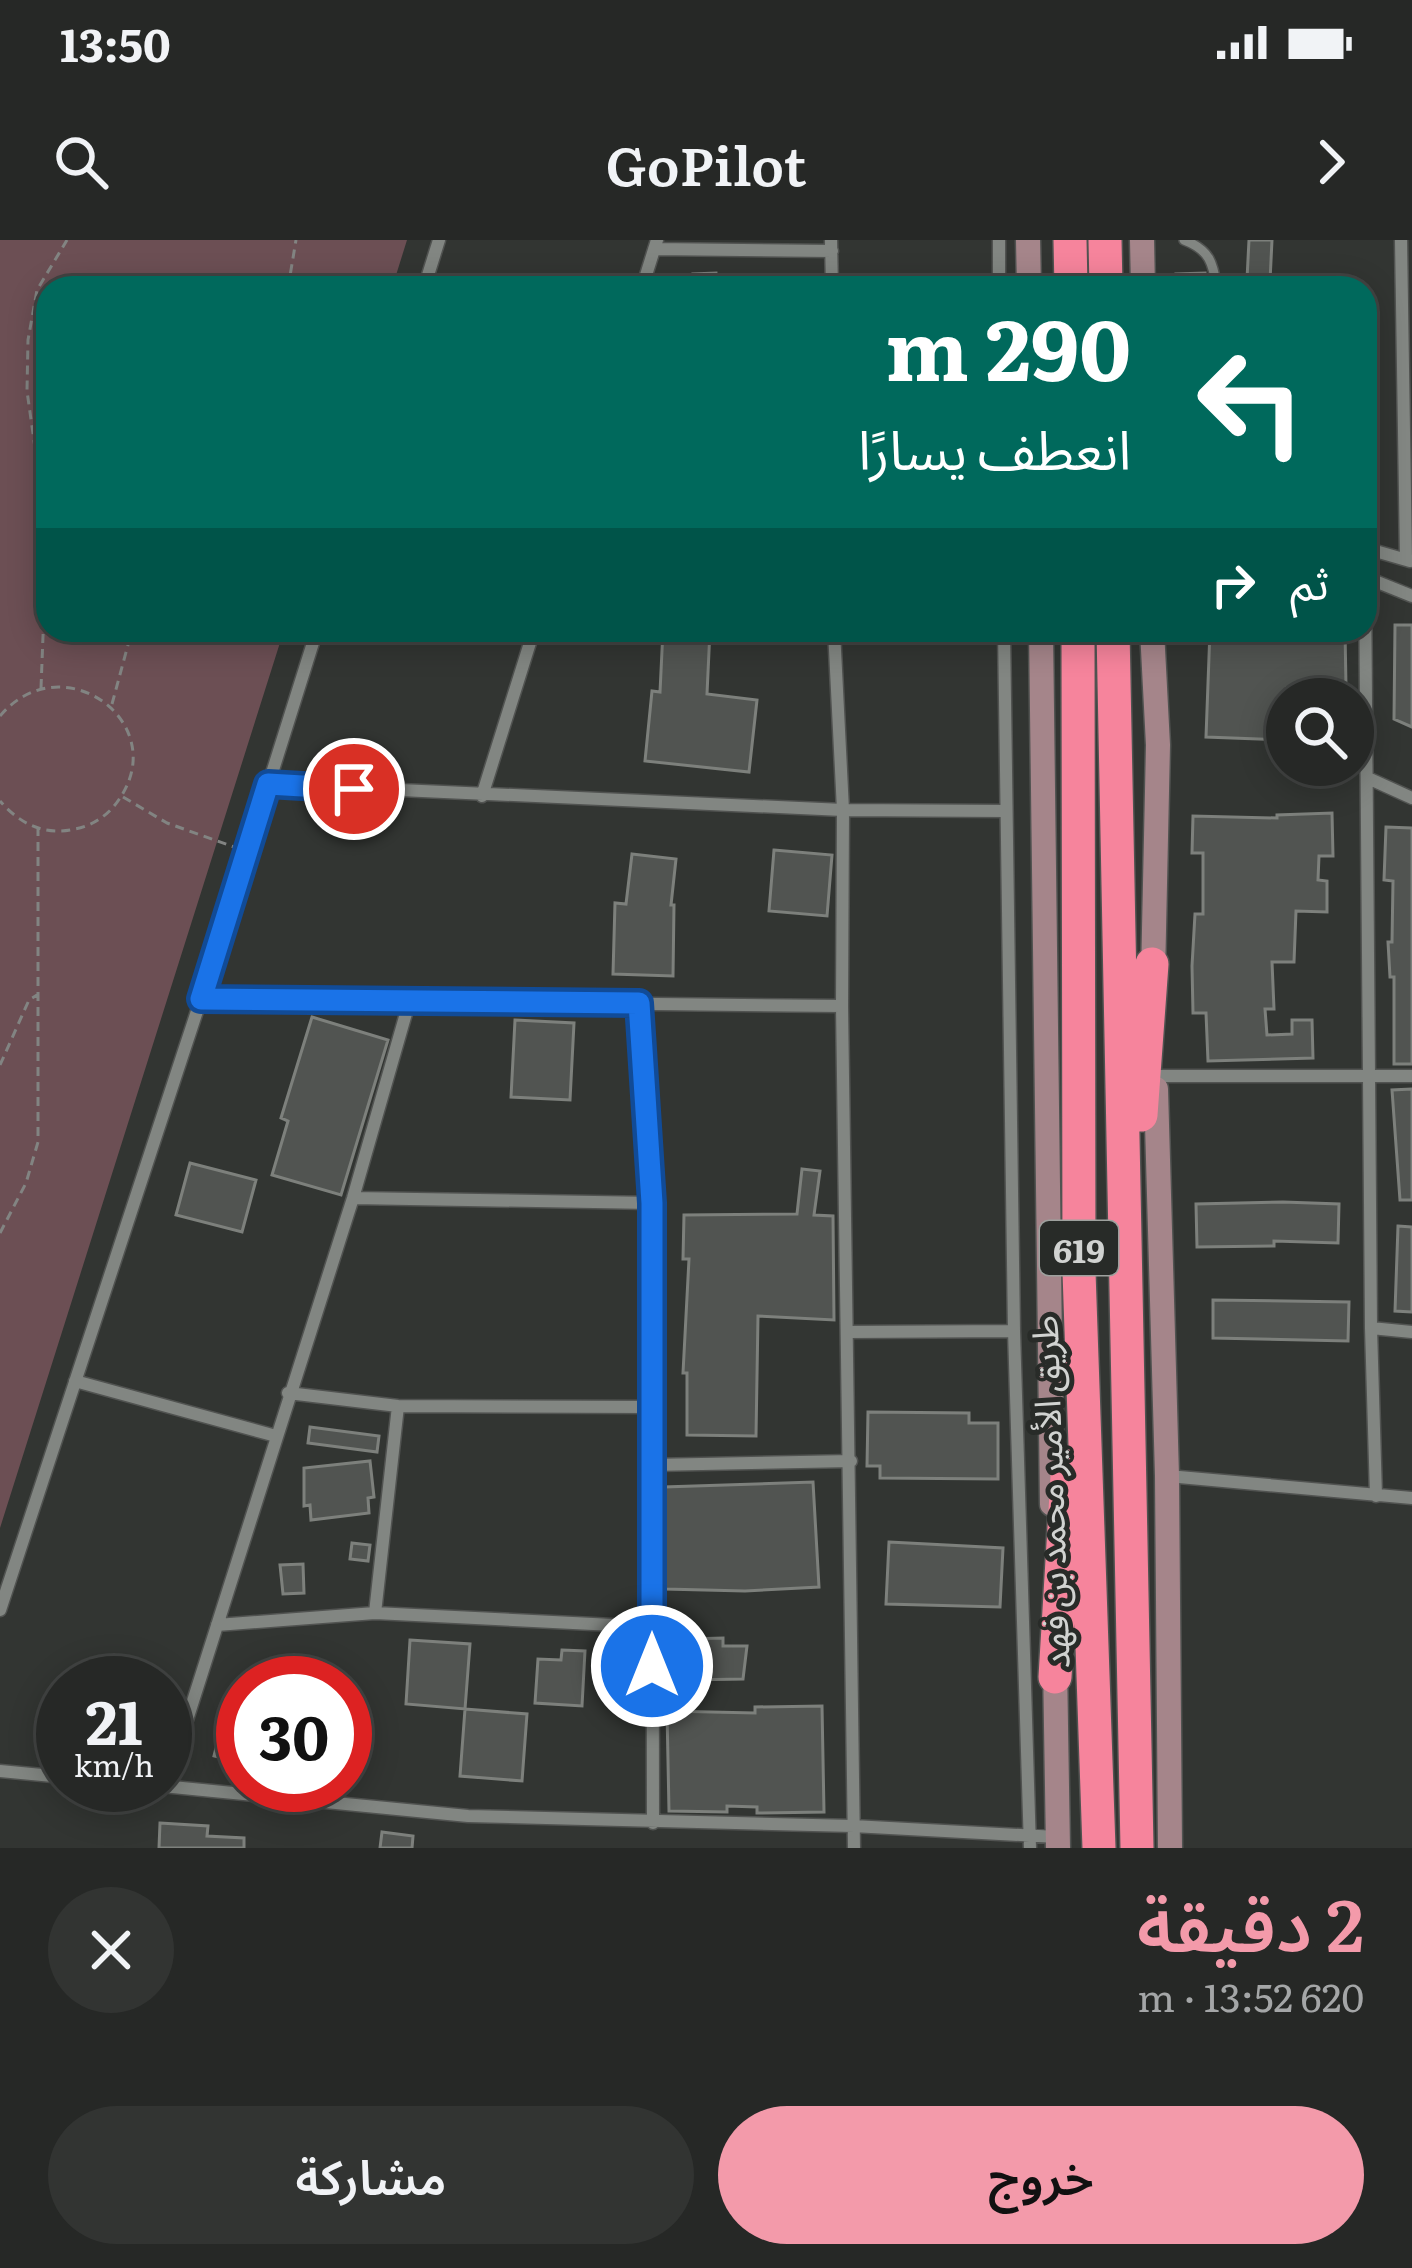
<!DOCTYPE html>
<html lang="ar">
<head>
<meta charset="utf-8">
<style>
	body { margin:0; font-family:Literata,"Noto Sans Arabic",serif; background:#323432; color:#f1f3f6; direction:rtl; height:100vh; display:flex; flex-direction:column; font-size:45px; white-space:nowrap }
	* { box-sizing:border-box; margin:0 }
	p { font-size:39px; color:#a4a6a7 }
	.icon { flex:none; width:66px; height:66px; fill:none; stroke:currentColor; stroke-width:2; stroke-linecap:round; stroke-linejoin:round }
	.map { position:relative; height:1608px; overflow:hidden; direction:ltr }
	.drawer { display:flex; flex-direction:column; background:#262826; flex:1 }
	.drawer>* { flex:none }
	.hud { position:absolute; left:36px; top:36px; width:1341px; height:366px; border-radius:36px; box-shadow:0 6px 30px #0003,0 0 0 3px #424443; direction:rtl; background:#00695c; color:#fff; overflow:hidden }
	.buttons { position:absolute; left:1266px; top:438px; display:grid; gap:24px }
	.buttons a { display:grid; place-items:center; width:108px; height:108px; border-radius:50%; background:#262826; box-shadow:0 6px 30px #0003,0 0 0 3px #424443; font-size:60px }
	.speed { position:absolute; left:36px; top:1416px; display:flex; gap:24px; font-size:60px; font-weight:700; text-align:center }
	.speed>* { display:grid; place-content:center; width:156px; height:156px; border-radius:50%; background:#262826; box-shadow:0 6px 30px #0003,0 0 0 3px #424443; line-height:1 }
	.speed small { font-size:30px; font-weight:400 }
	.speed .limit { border:18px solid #d22; background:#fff; color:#111 }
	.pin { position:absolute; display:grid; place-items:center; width:102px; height:102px; color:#fff; margin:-51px; border:6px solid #fff; border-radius:50%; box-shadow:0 3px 12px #0007 }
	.me { position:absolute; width:132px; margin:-66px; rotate:0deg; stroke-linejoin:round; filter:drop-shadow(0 0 9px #0008) }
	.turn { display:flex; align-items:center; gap:42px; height:252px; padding:0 48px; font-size:54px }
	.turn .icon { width:156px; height:156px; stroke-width:2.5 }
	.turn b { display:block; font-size:84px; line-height:102px }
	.then { display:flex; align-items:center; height:114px; padding:0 48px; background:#0003; gap:24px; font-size:45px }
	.round { display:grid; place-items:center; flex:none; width:126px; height:126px; border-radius:63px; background:#323432 }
	.head { display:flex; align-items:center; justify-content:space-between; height:204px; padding:0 48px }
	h1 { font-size:72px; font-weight:600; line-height:90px; color:#f39aaa }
	.button { display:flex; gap:24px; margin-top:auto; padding:24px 48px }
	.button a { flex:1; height:138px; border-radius:72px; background:#f39aaa; color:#111; font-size:48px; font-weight:600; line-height:138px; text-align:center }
	.button a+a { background:#323432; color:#f1f3f6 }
	.status { display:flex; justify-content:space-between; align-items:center; height:84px; padding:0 60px; background:#262826; direction:ltr }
	.status svg { height:33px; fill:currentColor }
	header { display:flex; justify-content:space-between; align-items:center; height:156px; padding:0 48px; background:#262826; font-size:54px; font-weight:600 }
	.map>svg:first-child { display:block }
	.green { fill:#6c4f54 }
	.building { fill:#515451; stroke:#7d807c; stroke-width:3 }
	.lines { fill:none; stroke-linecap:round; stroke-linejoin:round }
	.lane-casing { stroke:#515351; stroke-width:12 }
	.street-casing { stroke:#515351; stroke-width:15 }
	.secondary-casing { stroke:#515351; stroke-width:27 }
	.highway-casing { stroke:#515351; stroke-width:36 }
	.path { stroke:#828482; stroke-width:3; stroke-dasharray:9 6; stroke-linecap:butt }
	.lane { stroke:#828682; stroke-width:9 }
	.street { stroke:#828682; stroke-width:12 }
	.secondary { stroke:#a5858a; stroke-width:24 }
	.highway { stroke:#f6849c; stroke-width:33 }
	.route-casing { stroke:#114b97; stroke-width:30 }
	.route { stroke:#1a73e8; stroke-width:21 }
	.labels { text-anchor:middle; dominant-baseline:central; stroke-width:10; stroke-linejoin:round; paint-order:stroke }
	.shield { fill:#282b28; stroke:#9ea19e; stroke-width:3 }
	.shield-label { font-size:33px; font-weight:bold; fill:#d1d3d1 }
	.street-label { font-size:36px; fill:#d1d3d1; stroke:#282b28 }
</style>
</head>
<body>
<div class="status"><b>13:50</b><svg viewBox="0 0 49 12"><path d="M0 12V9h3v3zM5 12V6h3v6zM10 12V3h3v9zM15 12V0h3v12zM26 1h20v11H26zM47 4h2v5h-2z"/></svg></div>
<header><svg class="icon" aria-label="forward" viewBox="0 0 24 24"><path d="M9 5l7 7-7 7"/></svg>GoPilot<svg class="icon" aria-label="search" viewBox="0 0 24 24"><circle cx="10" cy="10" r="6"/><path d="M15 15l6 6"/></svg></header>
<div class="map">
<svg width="1412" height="1608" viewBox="0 0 1412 1608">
	<rect width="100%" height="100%" fill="#323532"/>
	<path class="green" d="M0,0H407L392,48H48V390H284L0,1288Z"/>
	<path class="building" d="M1249,0H1272L1270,41L1247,39Z
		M716,33L717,48H694L693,34Z
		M1205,33V48H1177L1176,34Z
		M1395,385H1412V487L1394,479Z
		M663,390H710L707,454L757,460L749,532L645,521L652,451L660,452Z
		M1210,390H1345L1346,447L1287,448V500L1206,497Z
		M1332,573L1333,616H1319L1318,640L1327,641V672L1296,671L1294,722H1272L1274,769H1265L1267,795L1292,794V780H1312L1313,818L1208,821L1206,773H1193L1192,726L1195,674H1203V613H1192L1193,576L1277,578V575Z
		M1386,587L1412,588V824H1394V737H1390L1388,702H1392L1393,641L1384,640Z
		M774,610L832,615L827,676L769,671Z
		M632,614L676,619L671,665H674L673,736L613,734L615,663L626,664Z
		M312,777L388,800L341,955L272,935L288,881L281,878Z
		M515,780L574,783L570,860L511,857Z
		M1412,849V960H1400L1392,850Z
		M190,923L256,940L242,992L176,975Z
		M802,929L820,931L814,975L833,976L834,1080L758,1076L756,1196L687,1195V1133H683L689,1019H683L684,975L797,974Z
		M1283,962L1339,964L1338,1003L1274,1001V1006L1197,1007L1196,964Z
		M1398,986L1412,987V1072L1395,1071Z
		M1213,1060L1349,1062L1348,1101L1213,1098Z
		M868,1172L969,1173V1183H998V1239L880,1238V1226H867Z
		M310,1187L379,1196L377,1212L308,1203Z
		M370,1221L374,1257L368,1258L369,1273L311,1280L310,1265L304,1266V1228Z
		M813,1242L819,1347L745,1351L665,1349L664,1247Z
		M889,1302L1003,1308L1000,1367L886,1364Z
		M352,1303L370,1305L368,1321L350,1319Z
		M303,1324L304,1353L283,1354L280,1325Z
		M723,1398V1406H747L743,1439L687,1440V1399Z
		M410,1400L470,1404L465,1469L406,1464Z
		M562,1410L585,1411L582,1466L535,1463L538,1419L561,1420Z
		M822,1466L824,1572L757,1573V1567L727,1566V1572L669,1571L667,1471L755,1473V1467Z
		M465,1469L527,1474L522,1541L460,1536Z
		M224,1476L243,1480V1523L214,1516Z
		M160,1583L208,1586L207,1596L244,1598V1608H159Z
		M382,1592L413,1596L412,1608H380Z"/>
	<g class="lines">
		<g class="lane-casing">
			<path id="lane" d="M1184,0C1210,10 1213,23 1217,48"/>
		</g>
		<g class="street-casing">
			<path id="street" d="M831,0L832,48
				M999,0V48
				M1401,0L1406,319
				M654,9L832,11
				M424,48L439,0
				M642,48L657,0
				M1365,308L1410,321
				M1365,337L1371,1088L1376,1256
				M1365,337L1412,356
				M834,390L843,570L842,766L854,1608
				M1004,390L1014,1091L1030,1608
				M1370,539L1412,558
				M268,544L843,570L1006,571
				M482,556L534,390
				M201,759L842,766
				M639,763L652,963L653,1583
				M1156,836H1412
				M353,958L652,963
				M1371,1088L1412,1092
				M848,1092L1014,1091
				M75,1141L276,1196
				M288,1153L398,1166L652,1167
				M652,1225L851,1221
				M1168,1236L1412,1258
				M0,1370L201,759L317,390
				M375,1373L398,1166
				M217,1385L375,1373L653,1387
				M0,1531L63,1537
				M152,1545L468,1576L853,1586L1057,1597
				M166,1546L353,958L409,763"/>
		</g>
		<g class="secondary-casing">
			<path id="secondary" d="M1028,0L1029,48
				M1142,0L1143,48
				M1041,390L1052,1264
				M1152,390L1158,505L1153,736
				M1156,849L1167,1236L1170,1608
				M1055,1424L1058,1608"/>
		</g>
		<g class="highway-casing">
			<path id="highway" d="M1070,0L1071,48
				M1105,0L1106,48
				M1078,390L1079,1032L1099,1608
				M1113,390L1137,1608
				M1141,875L1152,724
				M1055,1437L1067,1237"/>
		</g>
		<path class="path" d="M288,48L296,0
			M41,448L47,293L27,151L28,100L37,50L67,0
			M112,464L132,390
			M0,476C62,403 171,482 120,558C110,574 93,586 75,589C44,596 20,584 0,561
			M123,557L167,583L234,607
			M0,825L29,760L37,755
			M0,993L26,943L38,902V589"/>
		<use href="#lane" class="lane"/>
		<use href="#street" class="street"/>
		<use href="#secondary" class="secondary"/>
		<use href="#highway" class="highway"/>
	</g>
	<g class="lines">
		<g class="route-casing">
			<path id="route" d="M354,549L268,544L201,759L639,763L652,963V1426"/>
		</g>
		<use href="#route" class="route"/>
	</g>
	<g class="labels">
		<rect class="shield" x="1040" y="981" width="78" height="54" rx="9"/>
		<g class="shield-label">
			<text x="1079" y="1008">619</text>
		</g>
		<g class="street-label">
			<text transform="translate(1048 1252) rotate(-92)">طريق الأمير محمد بن فهد</text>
		</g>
	</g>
</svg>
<div class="buttons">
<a><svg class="icon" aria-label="search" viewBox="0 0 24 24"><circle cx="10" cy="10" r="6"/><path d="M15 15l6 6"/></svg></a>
</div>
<div class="speed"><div>21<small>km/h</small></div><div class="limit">30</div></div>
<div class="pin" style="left:354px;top:549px;background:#d93025"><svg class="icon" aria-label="arrive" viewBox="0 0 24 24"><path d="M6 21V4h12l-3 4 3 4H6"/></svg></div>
<svg class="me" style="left:652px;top:1426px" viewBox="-20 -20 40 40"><circle r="17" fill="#1a73e8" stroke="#fff" stroke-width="3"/><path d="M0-11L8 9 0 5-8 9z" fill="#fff"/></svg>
<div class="hud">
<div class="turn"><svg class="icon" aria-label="left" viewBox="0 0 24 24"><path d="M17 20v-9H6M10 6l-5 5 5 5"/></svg><div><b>290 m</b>انعطف يسارًا</div></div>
<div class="then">ثم<svg class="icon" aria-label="right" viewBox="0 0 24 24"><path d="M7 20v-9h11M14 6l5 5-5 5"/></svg></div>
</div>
</div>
<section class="drawer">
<div class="head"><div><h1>2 دقيقة</h1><p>620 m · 13:52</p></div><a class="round"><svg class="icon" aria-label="close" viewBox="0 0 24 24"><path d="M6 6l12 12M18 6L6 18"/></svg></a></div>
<div class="button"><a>خروج</a><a>مشاركة</a></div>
</section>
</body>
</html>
